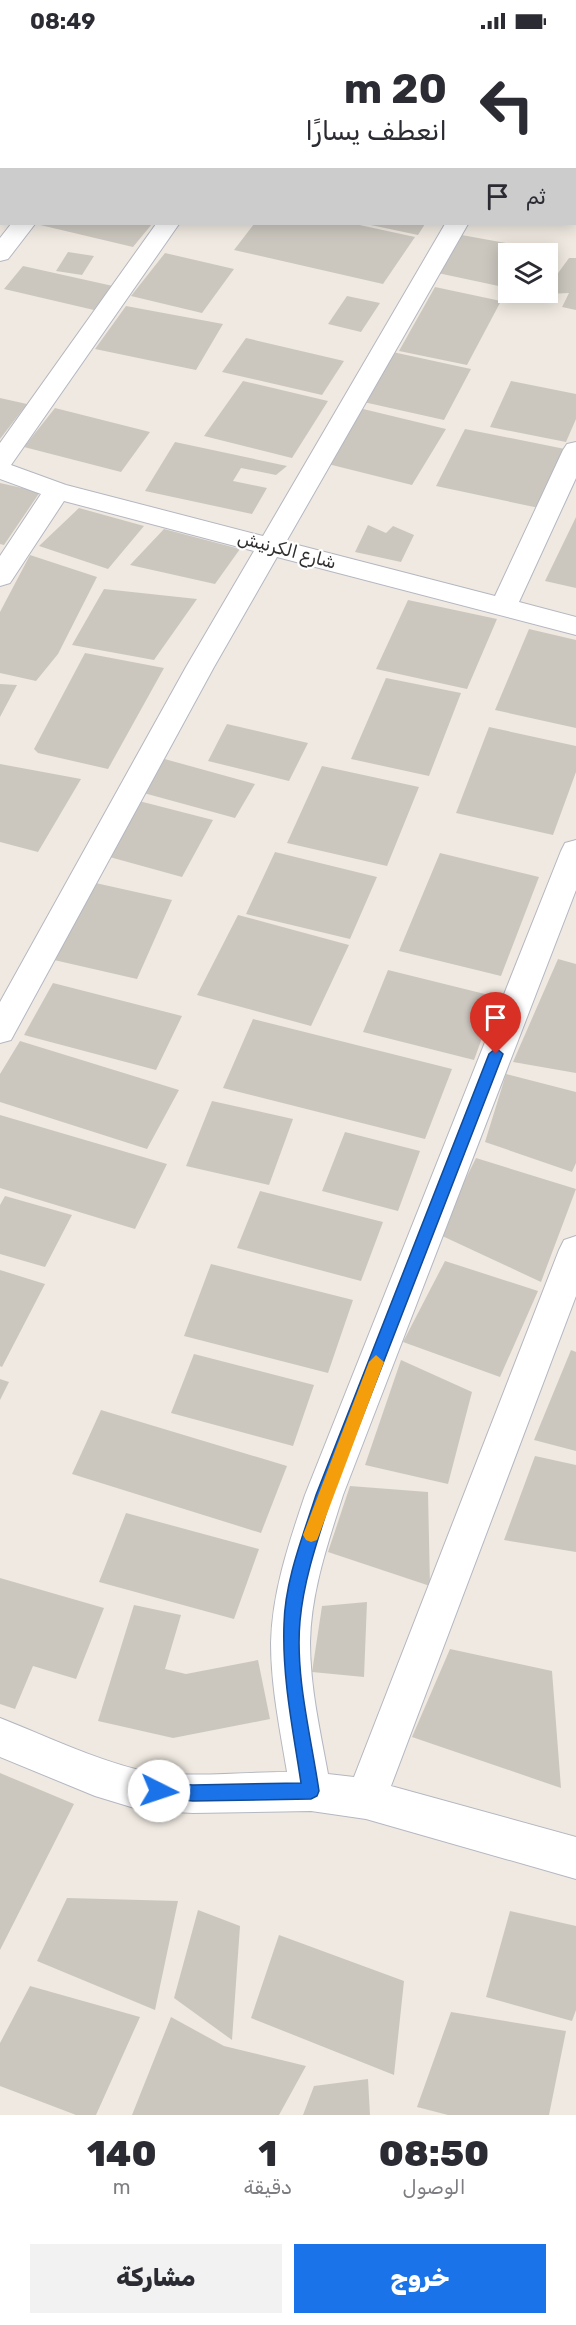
<!DOCTYPE html>
<html lang="ar">
<head>
<meta charset="utf-8">
<style>
	body { margin:0; font-family:Rubik,"Noto Naskh Arabic",sans-serif; background:#f2f2f3; color:#2b2b33; direction:rtl; height:100vh; display:flex; flex-direction:column; font-size:22px; white-space:nowrap }
	* { box-sizing:border-box; margin:0 }
	p { font-size:20px; color:#7c7c81 }
	.icon { flex:none; width:33px; height:33px; fill:none; stroke:currentColor; stroke-width:2; stroke-linecap:round; stroke-linejoin:round }
	.map { position:relative; height:2073px; overflow:hidden; direction:ltr }
	.sheet { display:flex; flex-direction:column; background:#fff; flex:1 }
	.sheet>* { flex:none }
	.hud { position:absolute; left:0px; top:0px; width:576px; height:183px; box-shadow:0 3px 15px #0003; direction:rtl; background:#fff; color:#2b2b33; overflow:hidden }
	.fabs { position:absolute; left:498px; top:201px; display:grid; gap:12px }
	.fabs a { display:grid; place-items:center; width:60px; height:60px; border-radius:0px; background:#fff; box-shadow:0 3px 15px #0003; font-size:30px }
	.pin { position:absolute; display:grid; place-items:center; width:51px; height:51px; color:#fff; margin:-62px -26px; border-radius:50% 50% 50% 0; rotate:-45deg; box-shadow:0 0 6px #0007 }
	.pin .icon { rotate:45deg }
	.me { position:absolute; width:66px; margin:-33px; rotate:94deg; stroke-linejoin:round; filter:drop-shadow(0 0 4px #0008) }
	.turn { display:flex; align-items:center; gap:21px; height:126px; padding:0 30px; font-size:27px }
	.turn .icon { width:78px; height:78px; stroke-width:2.5 }
	.turn b { display:block; font-size:42px; line-height:51px }
	.then { display:flex; align-items:center; height:57px; padding:0 30px; background:#0003; gap:12px; font-size:22px }
	.eta { display:flex; justify-content:space-evenly; align-items:center; height:102px; text-align:center }
	.eta b { font-size:36px; font-weight:800; line-height:42px }
	.primary-button { display:flex; gap:12px; margin-top:auto; padding:12px 30px }
	.primary-button a { flex:1; height:69px; border-radius:0px; background:#1a73e8; color:#fff; font-size:24px; font-weight:800; line-height:69px; text-align:center }
	.primary-button a+a { background:#f2f2f3; color:#2b2b33 }
	.status { display:flex; justify-content:space-between; align-items:center; height:42px; padding:0 30px; background:#fff; direction:ltr }
	.status svg { height:16px; fill:currentColor }
	.map>svg:first-child { display:block }
	.building { fill:#cbc7bf }
	.lines { fill:none; stroke-linecap:round; stroke-linejoin:round }
	.minor-casing { stroke:#b4b7c1; stroke-width:2 }
	.minor { fill:#fff; fill-rule:evenodd }
	.route { fill:#1a73e8; stroke:#114b97; stroke-width:1.5 }
	.slow { fill:#f59e0b }
	.labels { text-anchor:middle; dominant-baseline:central; stroke-width:4.5; stroke-linejoin:round; paint-order:stroke }
	.street-label { font-size:18px; fill:#2e2e2e; stroke:#fff }
</style>
</head>
<body>
<div class="status"><b>08:49</b><svg viewBox="0 0 49 12"><path d="M0 12V9h3v3zM5 12V6h3v6zM10 12V3h3v9zM15 12V0h3v12zM26 1h20v11H26zM47 4h2v5h-2z"/></svg></div>
<div class="map">
<svg width="576" height="2073" viewBox="0 0 576 2073">
	<rect width="100%" height="100%" fill="#efe9e1"/>
	<path class="building" d="M36,182H152L133,205Z
		M254,182H355L415,195L383,242L234,208Z
		M366,182H425L418,193Z
		M456,192L539,207L537,212H508V246L433,230Z
		M68,210L94,214L82,233L56,229Z
		M165,211L234,227L202,271L131,254Z
		M569,216H576V268L562,265L569,251L548,252V245Z
		M23,224L113,244L94,268L4,247Z
		M435,245L501,259L467,323L399,309Z
		M347,254L380,261L361,290L328,282Z
		M126,264L223,282L196,328L95,307Z
		M246,296L344,319L322,353L222,330Z
		M388,309L471,327L444,378L359,359Z
		M243,339L328,359L292,416L204,394Z
		M511,339L576,352V377L566,400L490,385Z
		M0,356L27,362L0,397Z
		M55,366L150,390L121,430L24,405Z
		M359,366L446,387L412,443L324,421Z
		M465,387L565,407L539,466L436,444Z
		M175,400L287,424L276,433L241,426L233,439L267,446L252,472L145,449Z
		M0,441L40,450L4,503L0,502Z
		M79,466L144,484L108,527L39,504Z
		M576,475V546L545,539Z
		M368,483L386,491L393,484L414,493L401,520L355,510Z
		M164,487L240,507L215,542L130,523Z
		M30,513L97,535L58,612L36,639L0,631V570Z
		M104,547L197,557L154,618L72,603Z
		M408,558L497,577L467,647L376,627Z
		M529,587L576,598V686L495,668Z
		M85,611L164,626L108,727L38,711L34,707Z
		M386,636L461,651L429,734L351,717Z
		M0,642L17,643L0,675Z
		M227,682L308,701L289,739L208,719Z
		M489,685L576,704V730L553,793L456,771Z
		M161,716L255,742L235,776L140,750Z
		M0,722L81,737L38,810L0,800Z
		M322,724L419,745L387,824L287,801Z
		M139,759L213,778L182,835L106,814Z
		M275,810L377,835L350,897L246,872Z
		M440,811L539,835L501,934L399,909Z
		M91,840L172,858L137,937L54,918Z
		M238,873L349,903L311,984L197,953Z
		M558,917L576,922V1031L513,1020Z
		M388,928L497,955L474,1018L363,990Z
		M53,941L182,974L156,1028L24,993Z
		M253,977L452,1027L425,1097L223,1046Z
		M20,999L179,1048L147,1107L0,1060V1032Z
		M506,1032L576,1050V1121L572,1130L485,1100Z
		M212,1059L293,1077L269,1143L186,1124Z
		M0,1073L167,1122L135,1187L0,1146Z
		M345,1090L420,1109L398,1169L322,1149Z
		M476,1116L576,1147L541,1240L438,1192Z
		M260,1149L383,1180L361,1239L237,1206Z
		M5,1154L72,1173L45,1225L0,1212V1163Z
		M445,1219L538,1249L500,1335L403,1300Z
		M211,1222L353,1258L328,1331L184,1294Z
		M0,1228L45,1242L2,1325L0,1324Z
		M571,1308L576,1310V1409L534,1398Z
		M194,1312L314,1343L293,1404L171,1371Z
		M401,1318L472,1350L448,1442L365,1423Z
		M0,1337L9,1340L0,1358Z
		M101,1368L287,1424L261,1491L72,1432Z
		M535,1414L576,1423V1510L504,1498Z
		M350,1444L428,1450L430,1544L328,1510Z
		M126,1471L259,1507L234,1577L99,1540Z
		M0,1536L104,1566L76,1637L33,1624L15,1667L0,1662Z
		M367,1560L364,1635L312,1630L322,1564Z
		M134,1563L181,1573L165,1627L186,1632L258,1618L270,1677L173,1696L98,1679Z
		M450,1607L552,1629L561,1746L412,1695Z
		M0,1731L74,1762L0,1908Z
		M67,1856L178,1859L155,1968L37,1919Z
		M198,1868L240,1884L232,1998L174,1956Z
		M510,1869L576,1884V1968L572,1979L486,1955Z
		M279,1893L404,1939L394,2033L251,1976Z
		M30,1944L140,1975L96,2073H76L0,2044V2001Z
		M451,1970L566,1989L549,2073H448L417,2065Z
		M171,1975L224,2004L306,2024L279,2073H132Z
		M368,2037L370,2073H303L314,2044Z"/>
	<g class="lines">
		<g class="minor-casing">
			<path id="minor" d="M98,0H120L98,2Z
				M272,0H294L272,2Z
				M330,0H356L357,2H331Z
				M574,56H576V70H574Z
				M11,182H35L8,217L0,219V196Z
				M156,182H179L11,423L66,443L263,494L445,182H468L286,500L495,554L563,408L567,402L576,400V436L519,560L576,575V593L277,515L214,625L11,998L0,1001V960L186,625L254,509L64,459L10,541L0,544V514L41,452L0,437V401Z
				M576,798V848L343,1453C328,1501 311,1549 310,1600C310,1645 320,1688 328,1732L354,1735L559,1208L564,1198L576,1194V1254L391,1744L576,1795V1837L366,1777L311,1769L193,1771L141,1768L95,1754L0,1715V1676C46,1694 91,1716 139,1728C179,1737 245,1730 287,1730C280,1687 271,1645 271,1601C272,1550 289,1501 305,1453L561,809L565,801Z"/>
		</g>
		<use href="#minor" class="minor"/>
	</g>
	<path class="route" d="M496,1006L503,1012L332,1453C319,1494 304,1535 300,1579C295,1634 311,1694 319,1749L317,1754L311,1757L193,1759L153,1755L150,1749L153,1743L159,1741L193,1743L301,1741C293,1688 282,1635 284,1582C285,1538 303,1494 316,1453L489,1012Z"/>
	<path class="slow" d="M376,1313L384,1320L319,1493L317,1498L311,1500L306,1498L303,1493L369,1320Z"/>
	<g class="labels">
		<g class="street-label">
			<text transform="translate(287 508) rotate(15)">شارع الكرنيش</text>
		</g>
	</g>
</svg>
<div class="fabs">
<a><svg class="icon" aria-label="layers" viewBox="0 0 24 24"><path d="M12 4l9 5-9 5-9-5zM3 14l9 5 9-5"/></svg></a>
</div>
<div class="pin" style="left:496px;top:1012px;background:#d93025"><svg class="icon" aria-label="arrive" viewBox="0 0 24 24"><path d="M6 21V4h12l-3 4 3 4H6"/></svg></div>
<svg class="me" style="left:159px;top:1749px" viewBox="-20 -20 40 40"><circle r="19" fill="#fff"/><path d="M0-13L10 11 0 6-10 11z" fill="#1a73e8"/></svg>
<div class="hud">
<div class="turn"><svg class="icon" aria-label="left" viewBox="0 0 24 24"><path d="M17 20v-9H6M10 6l-5 5 5 5"/></svg><div><b>20 m</b>انعطف يسارًا</div></div>
<div class="then">ثم<svg class="icon" aria-label="arrive" viewBox="0 0 24 24"><path d="M6 21V4h12l-3 4 3 4H6"/></svg></div>
</div>
</div>
<section class="sheet">
<div class="eta">
<div><b>08:50</b><p>الوصول</p></div>
<div><b>1</b><p>دقيقة</p></div>
<div><b>140</b><p>m</p></div>
</div>
<div class="primary-button"><a>خروج</a><a>مشاركة</a></div>
</section>
</body>
</html>
